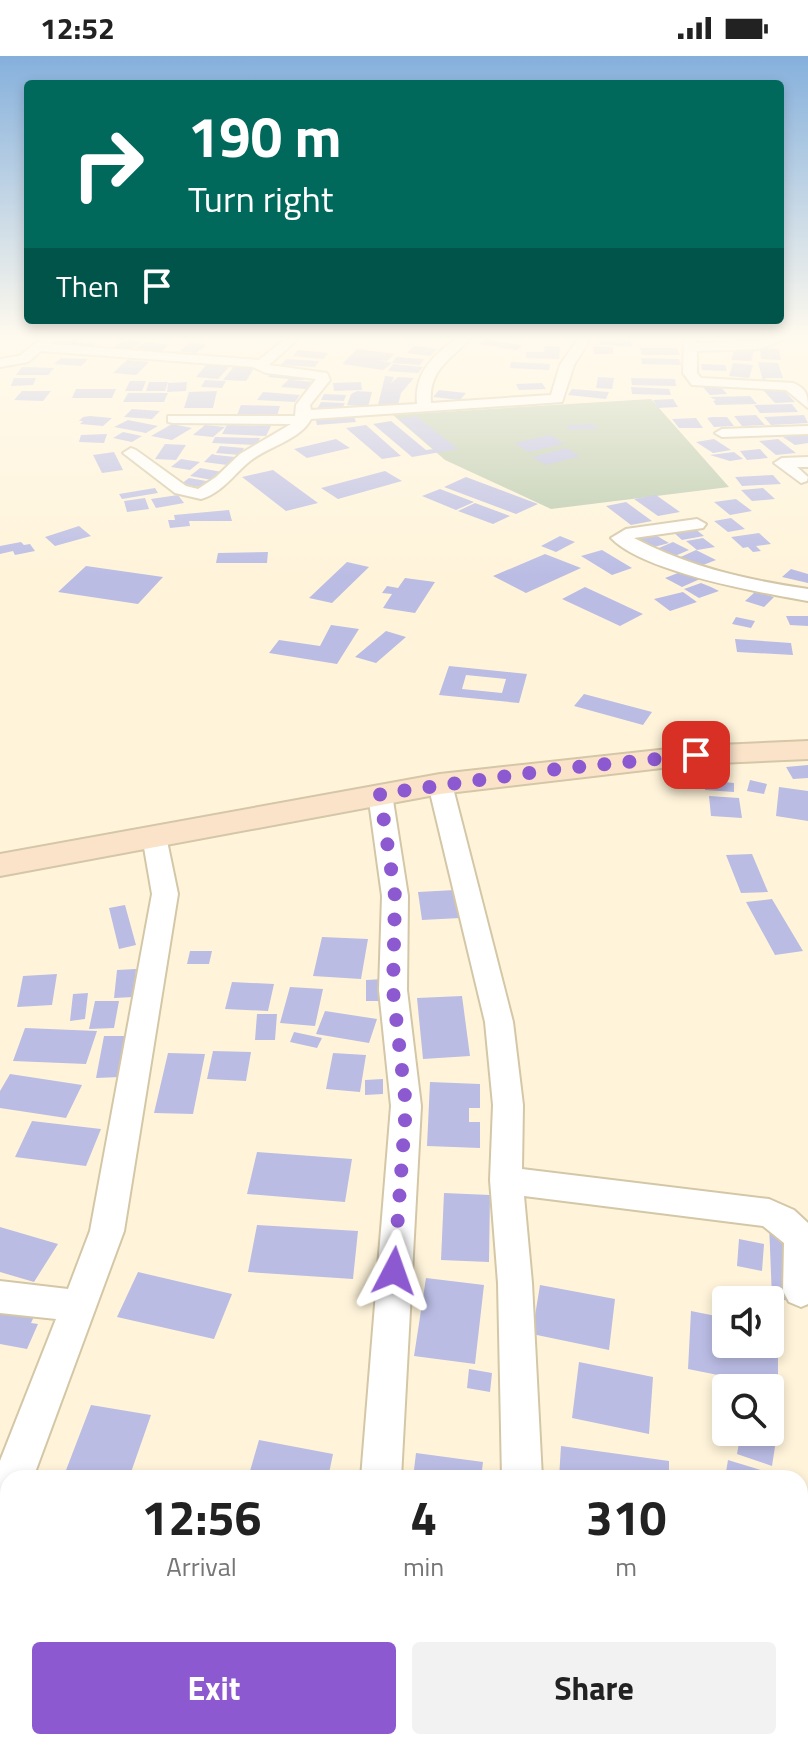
<!DOCTYPE html>
<html lang="en">
<head>
<meta charset="utf-8">
<style>
	body { margin:0; font-family:"Titillium Web",sans-serif; background:#f2f2f2; color:#222; height:100vh; display:flex; flex-direction:column; font-size:30px; white-space:nowrap }
	* { box-sizing:border-box; margin:0 }
	p { font-size:26px; color:#767676 }
	.icon { flex:none; width:44px; height:44px; fill:none; stroke:currentColor; stroke-width:2; stroke-linecap:round; stroke-linejoin:round }
	.map { position:relative; flex:1; overflow:hidden }
	.side { position:absolute; left:0px; top:1414px; width:808px; height:280px; display:flex; flex-direction:column; background:#fff; border-radius:24px 24px 0 0; box-shadow:0 4px 12px #0003 }
	.side>* { flex:none }
	.banner { position:absolute; left:24px; top:24px; width:760px; height:244px; border-radius:8px; box-shadow:0 4px 12px #0003; background:#00695c; color:#fff; overflow:hidden }
	.fabs { position:absolute; left:712px; top:1230px; display:grid; gap:16px }
	.fabs a { display:grid; place-items:center; width:72px; height:72px; border-radius:8px; background:#fff; box-shadow:0 4px 12px #0003; font-size:40px }
	.pin { position:absolute; display:grid; place-items:center; width:68px; height:68px; color:#fff; margin:-34px; border-radius:16px; box-shadow:0 4px 12px #0006 }
	.me { position:absolute; width:88px; margin:-44px; rotate:4deg; stroke-linejoin:round; filter:drop-shadow(0 0 6px #0008) }
	.turn { display:flex; align-items:center; gap:28px; height:168px; padding:0 32px; font-size:36px }
	.turn .icon { width:104px; height:104px; stroke-width:2.5 }
	.turn b { display:block; font-size:56px; line-height:68px }
	.then { display:flex; align-items:center; height:76px; padding:0 32px; background:#0003; gap:16px; font-size:30px }
	.eta { display:flex; justify-content:space-evenly; align-items:center; height:136px; text-align:center }
	.eta b { font-size:48px; font-weight:700; line-height:56px }
	.primary-button { display:flex; gap:16px; margin-top:auto; padding:16px 32px }
	.primary-button a { flex:1; height:92px; border-radius:8px; background:#8d59d1; color:#fff; font-size:32px; font-weight:700; line-height:92px; text-align:center }
	.primary-button a+a { background:#f2f2f2; color:#222 }
	.status { display:flex; justify-content:space-between; align-items:center; height:56px; padding:0 40px; background:#fff; direction:ltr }
	.status svg { height:22px; fill:currentColor }
	.map>svg:first-child { display:block }
	.green { fill:#bacaae }
	.building { fill:#babce4; fill-rule:evenodd }
	.lines { fill:none; stroke-linecap:round; stroke-linejoin:round }
	.minor-casing { stroke:#d4c7a7; stroke-width:4 }
	.secondary-casing { stroke:#d4c7a7; stroke-width:4 }
	.minor { fill:#fff; fill-rule:evenodd }
	.secondary { fill:#fbe3ca; fill-rule:evenodd }
	.route { stroke:#8d59d1; stroke-width:14; stroke-dasharray:0 25.2 }
</style>
</head>
<body>
<div class="status"><b>12:52</b><svg viewBox="0 0 49 12"><path d="M0 12V9h3v3zM5 12V6h3v6zM10 12V3h3v9zM15 12V0h3v12zM26 1h20v11H26zM47 4h2v5h-2z"/></svg></div>
<div class="map">
<svg width="808" height="1694" viewBox="0 0 808 1694">
	<rect width="100%" height="100%" fill="#fff4da"/>
	<path class="green" d="M651,343L729,431L551,453L445,404L393,359Z"/>
	<path class="building" d="M72,283H79L75,286L96,288L89,292L51,289L59,284L72,285Z
		M485,283L523,289L517,294L479,288Z
		M618,283H631L632,291L599,289L601,284Z
		M125,284L142,286L130,294L113,292Z
		M146,286L170,289L159,296L134,293Z
		M190,287L207,289L196,297L180,295Z
		M414,290L437,293L430,300L407,297Z
		M545,290L560,291L559,303L526,302V296H544Z
		M593,291H613V298H594Z
		M640,292H677L680,299H642Z
		M760,292L779,293L781,304L761,303Z
		M357,293L395,298L387,305L377,304L392,307L383,314L342,308Z
		M735,293L754,295L751,305L731,304Z
		M298,294L328,297L323,303L293,300Z
		M396,301L424,303L420,309L392,307Z
		M61,302L88,303L81,310L54,308Z
		M641,302L679,303L681,309L642,308Z
		M286,303L319,305L315,311L281,309Z
		M127,304L149,306L136,319L113,317Z
		M511,306L550,308L549,314L510,312Z
		M758,306L778,307L783,322H765L766,325H763Z
		M733,307L753,309L749,322L729,320Z
		M207,308L230,310L218,323L196,321Z
		M236,308L256,309L246,325L223,324Z
		M393,308L423,311L418,317L388,315Z
		M701,308L725,309L727,315L702,314Z
		M22,311L54,312L48,319H16Z
		M273,315L308,318L303,324H291L314,326L307,333L281,331L289,323L268,321Z
		M385,320L394,321L391,327L398,321L414,322L401,337L398,349H378Z
		M598,321L614,322L612,333L596,332Z
		M14,322H36L33,329L11,330Z
		M631,322L675,323L676,330L632,329Z
		M205,324L226,325L222,332L201,331Z
		M130,325H146L142,335H125Z
		M149,326H168L165,335H146Z
		M187,326L186,335L167,336L168,327Z
		M361,326L362,334L334,335L333,327Z
		M542,327L546,333L519,334L516,328Z
		M718,328L727,338L710,339L701,329Z
		M631,331L669,333L671,339L632,338Z
		M781,331L795,346L775,347L761,332Z
		M76,333H116L112,342H72Z
		M572,333L609,336L606,343L568,339Z
		M439,334L466,337L460,344L433,341Z
		M22,335H51L43,345L14,344Z
		M217,335L213,352H184L189,336Z
		M357,335L372,336L368,351L347,349L351,338Z
		M263,336L300,339L295,346L257,344Z
		M128,337H168L164,346H123Z
		M324,338L346,339L344,345L321,344Z
		M750,340L757,348L716,349L713,345L716,344L710,341Z
		M673,343L678,351L658,352L653,344Z
		M321,346L345,347L341,354L317,353Z
		M792,348L798,356L760,357L754,349Z
		M241,349L280,350L277,360L237,359Z
		M132,353L160,355L152,363L124,361Z
		M353,358L356,366L317,369L315,361Z
		M756,359L765,369L742,370L734,360Z
		M804,359L808,367L771,369L764,361Z
		M90,360L112,362L103,370L80,368L83,365H79L83,361Z
		M416,360L458,393L412,401L373,368L391,365L426,394L434,393L398,363Z
		M712,361H727L734,370L714,371L707,362Z
		M696,362L703,372H679L672,363Z
		M128,364L158,370L146,377L114,371Z
		M172,368L192,372L172,384L151,380Z
		M593,368L597,373L569,374L566,369Z
		M205,369L225,371L213,381L193,379Z
		M227,369L271,370L266,380L222,378Z
		M366,369L401,400L382,403L346,372Z
		M123,376L142,380L132,386L113,382Z
		M808,377V387L795,389L783,381Z
		M107,378L104,387L79,386L81,379Z
		M551,379L564,388L528,396L515,387Z
		M215,381L260,382L257,389L212,387Z
		M336,383L350,392L307,402L294,393Z
		M714,383L731,394L713,397L696,386Z
		M778,383L796,397L776,399L759,385Z
		M165,388L186,389L176,404L155,403Z
		M220,390L244,392L240,399L216,397Z
		M566,392L580,400L546,409L532,401Z
		M760,393L768,402L747,404L740,395Z
		M114,396L123,414L102,417L93,399Z
		M734,396L743,403L730,405L710,399Z
		M212,398L216,399L235,401L227,409L204,406Z
		M181,403L200,406L190,414L171,411Z
		M200,412L222,416L212,424L190,420Z
		M273,414L318,447L286,455L242,421Z
		M385,415L402,425L338,443L321,432Z
		M773,419L781,428L742,430L735,421Z
		M466,421L538,448L516,458L444,431Z
		M189,422L212,426L204,432L181,428Z
		M155,432L158,437L122,443L119,438Z
		M763,432L775,443L752,445L741,434Z
		M440,433L474,446L456,454L422,440Z
		M178,439L184,447L156,452L151,443Z
		M656,439L680,456L658,460L634,443Z
		M145,442L149,453L127,456L124,445Z
		M736,443L752,455L730,459L714,446Z
		M626,446L652,465L631,469L606,450Z
		M475,447L510,460L493,468L458,455Z
		M229,454L232,465H189L190,470L170,472L168,464H175L174,459Z
		M731,462L745,473L728,476L714,465Z
		M79,470L91,480L55,490L45,481Z
		M694,472L704,480L682,484L672,475Z
		M652,477L669,487L647,493L631,483Z
		M759,477L771,488L756,490L761,495L753,496L748,491L743,492L731,481Z
		M560,480L575,486L556,496L541,490Z
		M703,482L715,491L697,494L686,485Z
		M21,486L24,489L30,488L35,495L15,499L13,495L0,498V490Z
		M673,486L689,494L670,502L654,494Z
		M602,494L632,512L612,519L581,500Z
		M696,494L716,504L693,513L674,504Z
		M268,496L267,507H216L218,497Z
		M545,498L581,512L526,537L493,520Z
		M347,506L369,511L332,547L309,542Z
		M86,510L163,521L138,548L58,536Z
		M791,513L808,518V527L782,521Z
		M683,515L700,523L682,531L665,522Z
		M405,522L435,526L415,557L383,552L392,538L382,537L387,530L398,532Z
		M701,527L711,531L719,535L699,542L684,533Z
		M585,531L643,558L620,570L562,543Z
		M683,536L697,546L670,555L654,543Z
		M755,536L774,541L764,551L745,545Z
		M786,560H808V570L790,569Z
		M736,561L755,565L751,572L732,568Z
		M331,569L359,573L337,608L269,597L279,584L320,590Z
		M386,575L406,581L376,607L355,601Z
		M735,583L791,587L793,599L737,596Z
		M449,610L527,618L519,647L439,639ZM466,619L506,623L502,637L462,633Z
		M584,638L652,656L643,669L574,650Z
		M808,709V722L793,723L786,711Z
		M705,724L734,727V736L705,734Z
		M750,724L767,728L764,738L747,735Z
		M779,731L808,735V765L776,760Z
		M709,740L739,742L742,762L711,760Z
		M752,798L768,836L741,837L726,799Z
		M455,834L460,862L422,864L418,836Z
		M772,843L803,895L775,899L746,846Z
		M125,849L136,889L119,893L109,852Z
		M322,881L368,883L361,923L313,920Z
		M190,895H212L209,908H187Z
		M136,913L134,941L114,942L117,914Z
		M57,918L52,949L17,951L23,920Z
		M384,923V945H366V924Z
		M232,926L274,928L268,955L225,953Z
		M290,931L323,933L315,970L280,967Z
		M88,937L85,963L70,965L73,938Z
		M462,940L470,1000L423,1003L417,942Z
		M95,945H119L114,972L89,973Z
		M325,955L377,963L369,987L316,978Z
		M257,958H277L275,984H255Z
		M25,972L97,975L86,1008L13,1005Z
		M294,976L322,982L317,992L290,986Z
		M104,980H126L120,1021L96,1022Z
		M213,995L251,996L246,1025L207,1023Z
		M168,997L205,998L193,1058L154,1057Z
		M333,997L366,999L360,1036L326,1033Z
		M10,1018L82,1029L66,1062L0,1052V1035Z
		M383,1023V1038L365,1039V1024Z
		M430,1026L480,1028V1052H469V1066H480V1092L427,1090Z
		M32,1065L101,1073L86,1110L15,1101Z
		M257,1096L352,1103L345,1146L247,1138Z
		M444,1137L490,1139L489,1206L441,1204Z
		M769,1168L792,1171L796,1246L772,1242Z
		M257,1169L358,1175L353,1223L248,1216Z
		M0,1171L58,1188L34,1226L0,1216Z
		M739,1183L764,1188L762,1215L737,1210Z
		M138,1216L232,1238L214,1283L117,1261Z
		M426,1222L484,1229L475,1308L414,1300Z
		M540,1229L615,1243L609,1294L532,1278Z
		M0,1247L37,1254L31,1267L38,1268L27,1293L0,1288Z
		M691,1255L726,1262V1288H770V1270L778,1272V1331L688,1313Z
		M579,1306L653,1321L649,1378L572,1362Z
		M469,1313L492,1317L490,1336L467,1332Z
		M91,1349L151,1359L129,1422H63Z
		M770,1354L780,1358L772,1410L737,1398L741,1376H770Z
		M259,1384L333,1398L328,1422H248Z
		M561,1390L669,1405V1422H559Z
		M416,1397L483,1406L481,1422H413Z
		M728,1404L784,1421V1422H725Z
		M800,1541L808,1543V1618L800,1616Z
		M0,1568L8,1571V1633L0,1630Z
		M800,1629L808,1632L806,1694H737V1686H800Z
		M257,1686H312V1694H256Z
		M439,1686H474V1694H439Z"/>
	<g class="lines">
		<g class="minor-casing">
			<path id="minor" d="M41,283H55L50,288L259,304L285,283H298L269,309L327,317L330,324L310,349L311,354L417,348C414,318 433,299 456,283H470C451,303 428,314 431,347L551,339L560,309L578,283H590L574,309L562,346L311,363C300,384 269,390 250,405C234,418 222,437 201,443L175,437L123,397L131,392L136,394L186,430L198,433L216,421L240,398L291,368L173,367L168,366V360H295L296,349L316,323L266,317L253,311L41,295L28,306L0,311V303L19,300Z
				M684,283H696V287L785,283L760,293L697,295V317L701,322L793,327C806,332 808,339 808,352L786,334L692,329L683,317Z
				M808,370V378L722,381L715,377L722,373Z
				M808,401V411H797L808,421L807,425L801,427L774,407L782,402Z
				M697,463L706,468L703,472L634,482C689,511 747,524 808,533V545C761,537 643,516 611,482L626,473Z
				M440,721L448,723L452,728L513,966L523,1049L522,1113L769,1143L794,1154L808,1167V1248L801,1251L789,1246L783,1235L784,1187L763,1170L524,1140L532,1227L542,1422H502L498,1227L490,1124L493,1049L485,966L428,728L432,723Z
				M380,731L388,733L392,738L408,840L407,934L421,1050L401,1422H361L391,1050L379,934L382,840L368,738L372,733Z
				M154,772L163,775L166,780L178,838L124,1175L33,1422H8V1467L0,1470V1405L56,1263L0,1257V1225L68,1233L90,1175L152,838L142,780L145,775Z
				M117,1686H163L162,1694H116Z
				M339,1686H385V1694H339Z
				M510,1686H556V1694H510Z"/>
		</g>
		<g class="secondary-casing">
			<path id="secondary" d="M808,685V703L696,708L440,738L0,820V798L440,718L696,690Z"/>
		</g>
		<use href="#minor" class="minor"/>
		<use href="#secondary" class="secondary"/>
	</g>
	<linearGradient id="sky" x2="0" y2="1"><stop stop-color="#85b0dc"/><stop offset="0.54" stop-color="#fffaee"/><stop offset="1" stop-color="#fffaee" stop-opacity="0"/></linearGradient>
	<rect width="808" height="520" fill="url(#sky)"/>
	<g class="lines">
		<path class="route" d="M394,1215L406,1050L393,934L395,840L380,738L558,713L696,699"/>
	</g>
</svg>
<div class="fabs">
<a><svg class="icon" aria-label="sound" viewBox="0 0 24 24"><path d="M4 9h4l5-4v14l-5-4H4zM17 9q2 3 0 6"/></svg></a>
<a><svg class="icon" aria-label="search" viewBox="0 0 24 24"><circle cx="10" cy="10" r="6"/><path d="M15 15l6 6"/></svg></a>
</div>
<div class="pin" style="left:696px;top:699px;background:#d93025"><svg class="icon" aria-label="arrive" viewBox="0 0 24 24"><path d="M6 21V4h12l-3 4 3 4H6"/></svg></div>
<svg class="me" style="left:394px;top:1215px" viewBox="-20 -20 40 40"><path d="M0-17L14 15 0 8-14 15z" fill="#8d59d1" stroke="#fff" stroke-width="4"/></svg>
<div class="banner">
<div class="turn"><svg class="icon" aria-label="right" viewBox="0 0 24 24"><path d="M7 20v-9h11M14 6l5 5-5 5"/></svg><div><b>190 m</b>Turn right</div></div>
<div class="then">Then<svg class="icon" aria-label="arrive" viewBox="0 0 24 24"><path d="M6 21V4h12l-3 4 3 4H6"/></svg></div>
</div>
<section class="side">
<div class="eta">
<div><b>12:56</b><p>Arrival</p></div>
<div><b>4</b><p>min</p></div>
<div><b>310</b><p>m</p></div>
</div>
<div class="primary-button"><a>Exit</a><a>Share</a></div>
</section>
</div>
</body>
</html>
